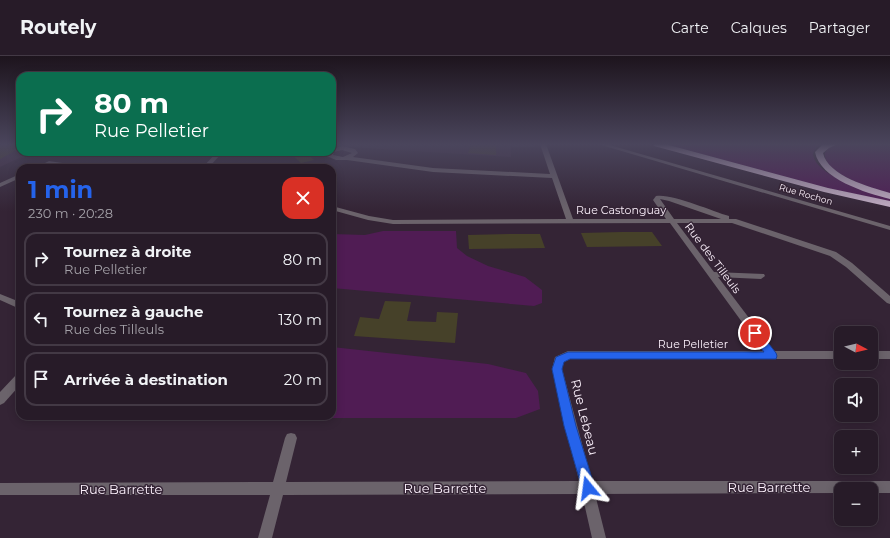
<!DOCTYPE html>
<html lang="fr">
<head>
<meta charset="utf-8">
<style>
	body { margin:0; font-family:Montserrat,sans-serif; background:#2f2430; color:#f1f3f6; height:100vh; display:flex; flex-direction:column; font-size:15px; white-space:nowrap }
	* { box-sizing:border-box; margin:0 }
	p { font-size:13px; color:#a4a1a8 }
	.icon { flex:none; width:22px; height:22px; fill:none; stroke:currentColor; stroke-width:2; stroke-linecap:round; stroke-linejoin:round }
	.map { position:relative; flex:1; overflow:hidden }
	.details { position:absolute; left:16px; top:108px; width:320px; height:256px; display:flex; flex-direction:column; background:#271b28; border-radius:12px; box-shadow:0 2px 10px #0003,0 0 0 1px #433945 }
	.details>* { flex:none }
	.guide { position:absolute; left:16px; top:16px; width:320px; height:84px; border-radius:12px; box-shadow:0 2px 10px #0003,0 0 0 1px #433945; background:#0b6e4f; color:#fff; overflow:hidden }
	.needle { width:26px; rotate:97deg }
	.fabs { position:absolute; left:834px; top:270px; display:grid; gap:8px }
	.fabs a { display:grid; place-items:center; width:44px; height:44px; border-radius:8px; background:#271b28; box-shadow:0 2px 10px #0003,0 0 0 1px #433945; font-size:20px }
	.pin { position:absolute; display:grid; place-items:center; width:34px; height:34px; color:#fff; margin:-17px; border:2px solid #fff; border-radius:50%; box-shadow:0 1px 4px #0007 }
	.me { position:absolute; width:44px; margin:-22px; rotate:344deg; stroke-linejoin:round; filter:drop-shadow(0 0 3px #0008) }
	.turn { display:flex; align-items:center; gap:14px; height:84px; padding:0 12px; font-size:18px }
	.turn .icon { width:52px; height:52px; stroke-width:2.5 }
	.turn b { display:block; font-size:28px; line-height:34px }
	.round { display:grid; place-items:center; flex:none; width:42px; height:42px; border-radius:12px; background:#2f2430 }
	.overview { display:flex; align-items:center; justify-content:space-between; height:68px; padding:0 12px }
	h1 { font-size:24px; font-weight:700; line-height:30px; color:#2563eb }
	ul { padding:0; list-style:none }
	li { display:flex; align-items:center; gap:12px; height:54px; margin:0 8px 6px; padding:0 4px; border:2px solid #433945; border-radius:12px }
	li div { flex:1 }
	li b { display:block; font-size:15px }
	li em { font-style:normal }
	header { display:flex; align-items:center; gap:24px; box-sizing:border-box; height:56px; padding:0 20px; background:#271b28; border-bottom:1px solid #433945 }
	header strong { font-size:19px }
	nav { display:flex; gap:22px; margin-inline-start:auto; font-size:14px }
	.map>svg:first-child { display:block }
	.built { fill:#402b41 }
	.green { fill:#501c54 }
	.building { fill:#464129 }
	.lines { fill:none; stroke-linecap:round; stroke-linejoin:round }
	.street { fill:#6b636b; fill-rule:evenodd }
	.highway { fill:#c5b0c6; fill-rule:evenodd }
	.route { fill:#2563eb; stroke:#184099 }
	.labels { text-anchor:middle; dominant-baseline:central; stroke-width:3; stroke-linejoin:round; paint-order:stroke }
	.far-street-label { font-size:9px; fill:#fbf0fb; stroke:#342435 }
	.street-label { font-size:11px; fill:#fbf0fb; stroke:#342435 }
	.near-street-label { font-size:13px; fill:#fbf0fb; stroke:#342435 }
</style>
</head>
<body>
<header>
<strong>Routely</strong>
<nav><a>Carte</a><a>Calques</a><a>Partager</a></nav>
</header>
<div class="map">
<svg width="890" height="482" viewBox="0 0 890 482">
	<rect width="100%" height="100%" fill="#342435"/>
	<path class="built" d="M0,88H20V96H32L0,111Z
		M332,88H536L537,91H511V101L332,90Z"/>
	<path class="green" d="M664,88H824L817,91L813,97C813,120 871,135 890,142V146L809,128Z
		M862,88H890V138C875,133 822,118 825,97C831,86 850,88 862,88Z
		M383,175H456L457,192L467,200L488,210L525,221L542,234V247L534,250L332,232V178L365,179Z
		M332,291L488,308L526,317L538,335L540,353L516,362H96L88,360H332Z"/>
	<path class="building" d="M0,88H20V92L0,103Z
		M471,88H496V99L468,97Z
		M289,96H305L314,104L301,107Z
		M622,176H652L662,190L587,191L581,177Z
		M509,178H540L545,192L469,193L468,179Z
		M385,245L411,246L407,265L436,266L437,256L458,257L455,287L354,280L360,261L379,263Z"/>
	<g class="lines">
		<path class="street" d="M540,88H546L573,163H666L653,144L656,140C671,137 712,155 729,160V163H736L836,196L852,207L890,240V248L887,247L846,211L830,200L732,167H677L714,216L764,218L765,220L761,223L718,221L774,295H841V303H570L564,306L562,313L592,425H890V437H871V433H841V437L595,438L606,482H592L582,438L283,439L272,482H258L270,439H0V427L273,426L285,382L287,378L291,377L295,378L297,382L286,426L579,425L552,313L555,301L568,295H763L670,167L393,168L368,164L332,154V150L369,160L393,164L566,163L552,122L433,116L347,104H336L327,100L328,96H332V93L342,90L355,93L358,97L353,101L433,112L550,118ZM342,94L352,97L343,101L333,99L334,96ZM660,143L669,145L721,163H674Z
			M598,88H606L890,170V174Z
			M217,96H223L208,112H202Z
			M49,105L82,110L85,112H70L50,109L43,112H35Z
			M20,118V122L0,131V127Z
			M0,238L20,246V253L0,244Z
			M871,295H890V303H871Z
			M20,318V329L4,347L0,349V336L16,319Z"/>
		<path class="highway" d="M653,88H665L828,132L890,145V151L824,136L654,90Z
			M823,88H838L829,92L823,97C828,120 870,131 890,137V143C866,137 820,123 815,96Z"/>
	</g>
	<linearGradient id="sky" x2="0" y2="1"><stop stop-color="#1d141d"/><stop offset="0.57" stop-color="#4a455c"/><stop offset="1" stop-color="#4a455c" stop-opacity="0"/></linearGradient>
	<rect width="890" height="155" fill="url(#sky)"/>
	<path class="route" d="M755,273L758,274L776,297L777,300L776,303H570L564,306L562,313L576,370L595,432L593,436L588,438L583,436L564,370L552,313L556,301L568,296H764L750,277Z"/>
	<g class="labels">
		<g class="far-street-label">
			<text transform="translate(806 138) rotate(16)">Rue Rochon</text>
		</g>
		<g class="street-label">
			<text x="621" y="154">Rue Castonguay</text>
			<text transform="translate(713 202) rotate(53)">Rue des Tilleuls</text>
			<text x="693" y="288">Rue Pelletier</text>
		</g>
		<g class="near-street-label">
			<text transform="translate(585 361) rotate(76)">Rue Lebeau</text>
			<text x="769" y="431">Rue Barrette</text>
			<text x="445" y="432">Rue Barrette</text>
			<text x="121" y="433">Rue Barrette</text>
		</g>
	</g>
</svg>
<div class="fabs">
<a><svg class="needle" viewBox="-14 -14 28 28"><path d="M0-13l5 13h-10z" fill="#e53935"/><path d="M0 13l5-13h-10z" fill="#a4a1a8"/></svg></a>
<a><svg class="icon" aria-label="sound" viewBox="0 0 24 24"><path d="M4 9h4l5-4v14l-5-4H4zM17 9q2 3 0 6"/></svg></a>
<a>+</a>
<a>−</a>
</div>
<div class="pin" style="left:755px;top:277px;background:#d93025"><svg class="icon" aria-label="arrive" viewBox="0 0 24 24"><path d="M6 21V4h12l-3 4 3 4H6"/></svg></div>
<svg class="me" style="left:588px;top:432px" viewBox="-20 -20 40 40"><path d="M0-17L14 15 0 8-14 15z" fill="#2563eb" stroke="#fff" stroke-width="4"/></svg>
<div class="guide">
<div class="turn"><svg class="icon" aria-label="right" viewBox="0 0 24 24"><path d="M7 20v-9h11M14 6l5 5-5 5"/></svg><div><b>80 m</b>Rue Pelletier</div></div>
</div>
<section class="details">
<div class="overview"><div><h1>1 min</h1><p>230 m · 20:28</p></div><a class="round" style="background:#d93025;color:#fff"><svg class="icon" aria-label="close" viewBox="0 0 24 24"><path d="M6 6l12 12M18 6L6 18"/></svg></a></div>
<ul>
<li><svg class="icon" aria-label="right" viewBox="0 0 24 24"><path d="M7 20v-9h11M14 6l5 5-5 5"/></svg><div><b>Tournez à droite</b><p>Rue Pelletier</p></div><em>80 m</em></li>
<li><svg class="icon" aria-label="left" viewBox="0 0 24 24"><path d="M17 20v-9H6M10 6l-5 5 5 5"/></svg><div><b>Tournez à gauche</b><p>Rue des Tilleuls</p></div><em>130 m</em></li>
<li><svg class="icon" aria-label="arrive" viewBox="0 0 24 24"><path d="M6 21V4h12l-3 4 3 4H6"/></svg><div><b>Arrivée à destination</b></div><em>20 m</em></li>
</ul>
</section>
</div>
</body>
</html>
